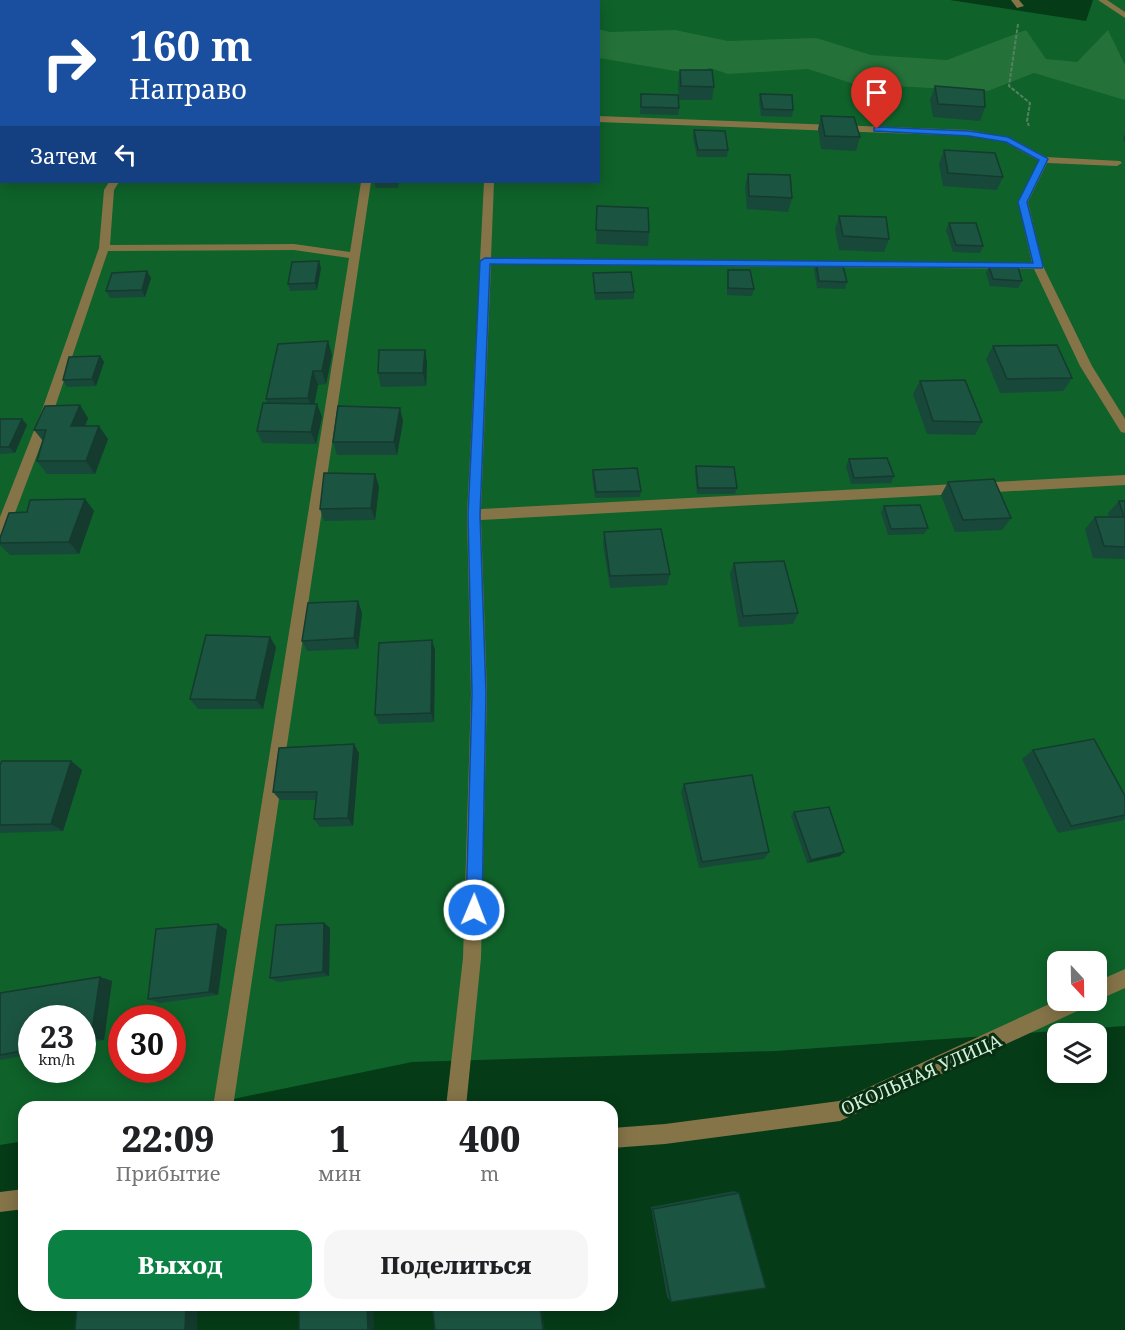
<!DOCTYPE html>
<html lang="ru">
<head>
<meta charset="utf-8">
<style>
	body { margin:0; font-family:"Noto Serif",serif; background:#f6f6f6; color:#202124; height:100vh; display:flex; flex-direction:column; font-size:22px; white-space:nowrap }
	* { box-sizing:border-box; margin:0 }
	p { font-size:20px; color:#757577 }
	.icon { flex:none; width:33px; height:33px; fill:none; stroke:currentColor; stroke-width:2; stroke-linecap:round; stroke-linejoin:round }
	.map { position:relative; flex:1; overflow:hidden }
	.details { position:absolute; left:18px; top:1101px; width:600px; height:210px; display:flex; flex-direction:column; background:#fff; border-radius:18px; box-shadow:0 3px 15px #0003 }
	.details>* { flex:none }
	.banner { position:absolute; left:0px; top:0px; width:600px; height:183px; box-shadow:0 3px 15px #0003; background:#1a4fa0; color:#fff; overflow:hidden }
	.needle { width:39px; rotate:158deg }
	.buttons { position:absolute; left:1047px; top:951px; display:grid; gap:12px }
	.buttons a { display:grid; place-items:center; width:60px; height:60px; border-radius:12px; background:#fff; box-shadow:0 3px 15px #0003; font-size:30px }
	.speed { position:absolute; left:18px; top:1005px; display:flex; gap:12px; font-size:30px; font-weight:700; text-align:center }
	.speed>* { display:grid; place-content:center; width:78px; height:78px; border-radius:50%; background:#fff; box-shadow:0 3px 15px #0003; line-height:1 }
	.speed small { font-size:15px; font-weight:400 }
	.speed .limit { border:9px solid #d22; background:#fff; color:#111 }
	.pin { position:absolute; display:grid; place-items:center; width:51px; height:51px; color:#fff; margin:-62px -26px; border-radius:50% 50% 50% 0; rotate:-45deg; box-shadow:0 0 6px #0007 }
	.pin .icon { rotate:45deg }
	.me { position:absolute; width:66px; margin:-33px; rotate:1deg; stroke-linejoin:round; filter:drop-shadow(0 0 4px #0008) }
	.turn { display:flex; align-items:center; gap:21px; height:126px; padding:0 30px; font-size:27px }
	.turn .icon { width:78px; height:78px; stroke-width:2.5 }
	.turn b { display:block; font-size:42px; line-height:51px }
	.then { display:flex; align-items:center; height:57px; padding:0 30px; background:#0003; gap:12px; font-size:22px }
	.eta { display:flex; justify-content:space-evenly; align-items:center; height:102px; text-align:center }
	.eta b { font-size:36px; font-weight:800; line-height:42px }
	.action { display:flex; gap:12px; margin-top:auto; padding:12px 30px }
	.action a { flex:1; height:69px; border-radius:18px; background:#0b8043; color:#fff; font-size:24px; font-weight:800; line-height:69px; text-align:center }
	.action a+a { background:#f6f6f6; color:#202124 }
	.map>svg:first-child { display:block }
	.green { fill:#0f622a; fill-rule:evenodd }
	.forest { fill:#247139 }
	.lines { fill:none; stroke-linecap:round; stroke-linejoin:round }
	.path { stroke:#558061; stroke-width:2; stroke-dasharray:4 1.5; stroke-linecap:butt }
	.minor { fill:#857448; fill-rule:evenodd }
	.wall { fill:#184839 }
	.shaded-wall { fill:#143b2e }
	.building { fill:#1c5442; stroke:#143b2e; stroke-width:1.5 }
	.route { fill:#1a73e8; stroke:#114b97; stroke-width:1.5 }
	.labels { text-anchor:middle; dominant-baseline:central; stroke-width:6; stroke-linejoin:round; paint-order:stroke }
	.near-street-label { font-size:18px; fill:#d5f0d9; stroke:#082f13 }
</style>
</head>
<body>
<div class="map">
<svg width="1125" height="1330" viewBox="0 0 1125 1330">
	<rect width="100%" height="100%" fill="#053b17"/>
	<path class="green" d="M0,0H950L1086,21L1093,0H1125V1026L776,1051L412,1062L195,1107H24V1141L0,1145ZM2,2H598V182H2ZM1058,962H1096V1000H1058ZM32,1018H82V1070H32ZM122,1018H172V1070H122Z"/>
	<path class="forest" d="M598,29L610,32L675,30L728,41L816,38L871,55L947,60L1026,30L1046,59L1077,62L1108,30L1125,65V100L1034,73L988,91L854,84L808,69L728,74L710,68L693,74L599,58Z"/>
	<g class="lines">
		<path class="path" d="M1018,24L1009,86L1030,103L1027,121L1029,126"/>
		<path class="minor" d="M1011,0H1019L1024,6L1017,8Z
			M1098,0H1107L1125,12V18Z
			M0,52H2V58H0Z
			M598,116L969,130L1011,138L1046,157L1120,161L1122,163L1117,166L1047,163L1028,202L1043,266L1092,366L1125,419V433L1121,432L1080,366L1034,269L491,264L481,509L1125,475V485L481,520L487,694L481,958L466,1107H446L463,958L471,694L467,515L484,182H494L491,258L1032,263L1018,202L1039,161L1005,142L969,136L598,122Z
			M109,182H119L114,190L110,245L294,244L350,252L361,182H371L233,1107H213L349,258L294,250L108,251L54,410L7,534L0,539V517L42,410L99,248L104,190Z
			M1125,969V988L1096,1001L1094,1000H1096V982Z
			M1058,1000H1088L1086,1007L840,1121L665,1144L612,1148V1128L665,1124L839,1101Z
			M24,1189V1209L0,1212V1192Z"/>
	</g>
	<path class="wall" d="M529,0H562L561,2H540Z
		M680,70L714,87L712,100H679L678,83Z
		M935,86L985,107L980,121L933,117L930,100Z
		M641,94L679,108L678,115L640,114Z
		M760,94L793,110L792,117L761,116L759,101Z
		M821,116L860,137L856,151L821,149L818,129Z
		M694,130L728,150L727,157H697L693,137Z
		M1125,134V144L1123,138Z
		M944,150L1003,177L997,190L943,186L939,164Z
		M748,174L792,198L788,212L747,209L745,187Z
		M374,182H399L398,188H376Z
		M597,206L649,232L648,246L596,244Z
		M839,216L889,239L884,252L839,250L835,229Z
		M949,223L983,246L980,253L953,252L946,230Z
		M816,263L847,282L845,289L817,288L814,269Z
		M989,266L1022,281L1018,288L990,286L986,273Z
		M321,268L317,290L290,291L288,284Z
		M728,270L754,289L752,296L727,295V277Z
		M147,271L151,278L145,297L110,298L106,291Z
		M593,273L634,292V299L595,300Z
		M993,346L1072,378L1063,391L1000,393L986,359Z
		M425,350L427,363L426,386L381,387L378,373Z
		M332,355L326,384L318,385L314,404H317L322,417L316,444L262,443L257,431L267,403L266,399Z
		M100,356L104,362L96,386L67,387L63,380Z
		M920,381L982,422L975,435L927,434L913,394Z
		M88,418L85,426L108,439L95,474H47L37,461L43,441L34,430Z
		M0,419H22L27,425L15,453L0,454Z
		M403,421L397,455H337L333,442Z
		M849,459L894,476L891,483L851,484L846,466Z
		M696,466L737,488L735,494H697L695,472Z
		M593,470L641,491L640,497L595,498L592,476Z
		M375,474L379,487L375,520L324,521L320,509Z
		M948,482L1011,518L1002,530L955,532L941,495Z
		M85,499L94,511L79,554L10,555L0,545V538L27,512Z
		M1119,501H1125V559L1093,558L1085,529L1095,517H1109L1108,513Z
		M884,506L928,528L924,534L888,535L881,512Z
		M604,532L670,574L667,585L610,588L603,544Z
		M734,563L798,613L793,624L739,627L730,574Z
		M358,601L362,613L358,649L307,651L302,641Z
		M276,647L263,709H198L190,699Z
		M435,650L434,722L379,724L375,715Z
		M1033,750L1125,796V819L1120,821L1058,833L1022,759Z
		M359,753L353,826L320,827L314,819L316,800H280L273,792Z
		M71,761L82,770L63,831L0,833V765Z
		M684,784L769,852L764,859L699,868L681,792Z
		M794,812L840,856L807,863L791,816Z
		M324,923L330,928L329,976L278,982L270,978Z
		M218,924L227,930L218,995L160,1003L148,999Z
		M100,977L112,981L104,1040L82,1044V1018H32V1054L0,1060V993Z
		M734,1191L739,1193L671,1302L667,1297L651,1207Z"/>
	<path class="shaded-wall" d="M77,0H85L86,2H76Z
		M2,58V68L0,70V60Z
		M319,261L321,268L317,290L315,283Z
		M147,271L151,278L145,297L142,290Z
		M328,341L332,355L326,384L322,371Z
		M425,350L427,363L426,386L423,373Z
		M100,356L104,362L96,386L92,379Z
		M313,371L318,385L313,411L308,398Z
		M317,404L322,417L316,444L311,432Z
		M80,405L88,418L80,439L71,426Z
		M400,408L403,421L397,455L394,442Z
		M22,419L27,425L15,453L9,447Z
		M99,426L108,439L95,474L86,461Z
		M375,474L379,487L375,520L371,508Z
		M85,499L94,511L79,554L69,542Z
		M358,601L362,613L358,649L354,638Z
		M270,637L276,647L263,709L256,700Z
		M432,640L435,650L434,722L431,713Z
		M354,744L359,753L353,826L348,818Z
		M71,761L82,770L63,831L51,824Z
		M844,852L840,856L807,863L811,860Z
		M324,923L330,928L329,976L323,972Z
		M218,924L227,930L218,995L209,992Z
		M100,977L112,981L104,1040L91,1038Z
		M186,1305H198L197,1330H185Z
		M367,1305H373L374,1327L372,1330H368Z
		M540,1305H541L545,1330H543Z"/>
	<path class="building" d="M21,0H77L76,2H20Z
		M680,70H712L714,87L681,86Z
		M935,86L984,90L985,107L938,104Z
		M641,94L678,95L679,108L641,107Z
		M760,94L792,95L793,110L763,109Z
		M821,116L854,117L860,137L825,136Z
		M694,130L725,131L728,150H698Z
		M944,150L995,153L1003,177L948,173Z
		M748,174L790,175L792,198L749,196Z
		M597,206L648,208L649,232L596,230Z
		M839,216L886,217L889,239L843,236Z
		M949,223H976L983,246L956,245Z
		M319,261L315,283L288,284L292,262Z
		M816,262H842L847,282L819,281Z
		M989,266L1018,267L1022,281L993,279Z
		M728,270H750L754,289L728,288Z
		M147,271L142,290L106,291L112,273Z
		M631,272L634,292L595,293L593,273Z
		M328,341L322,371H313L308,398L266,399L278,344Z
		M1057,345L1072,378L1007,379L993,346Z
		M379,350H425L423,373H378Z
		M100,356L92,379L63,380L69,357Z
		M965,380L982,422L933,421L920,381Z
		M263,403L317,404L311,432L257,431Z
		M80,405L71,426H99L86,461H37L46,430H34L45,406Z
		M338,406L400,408L394,442H333Z
		M0,419H22L9,447H0Z
		M887,458L894,476L854,478L849,459Z
		M696,466L734,467L737,488H698Z
		M637,468L641,491L596,492L593,470Z
		M324,473L375,474L371,508L320,509Z
		M994,479L1011,518L963,520L948,482Z
		M85,499L69,542L0,543V538L9,513L27,512L30,500Z
		M1119,501H1125V547L1104,546L1095,517H1124Z
		M920,505L928,528L891,529L884,506Z
		M661,529L670,574L610,576L604,532Z
		M784,561L798,613L743,616L734,563Z
		M358,601L354,638L302,641L308,603Z
		M206,635L270,637L256,700L190,699Z
		M432,640L431,713L375,715L379,643Z
		M1094,739L1125,796V815L1071,826L1033,750Z
		M354,744L348,818L314,819L317,792H273L279,748Z
		M2,761H71L51,824L0,825V765Z
		M752,775L769,852L702,862L684,784Z
		M829,807L844,852L811,860L794,812Z
		M324,923L323,972L270,978L276,925Z
		M218,924L209,992L148,999L156,929Z
		M100,977L91,1038L82,1039V1018H32V1049L0,1055V993Z
		M739,1193L766,1288L671,1302L653,1209Z
		M77,1305H186L185,1330H75Z
		M299,1305H367L368,1330H299Z
		M432,1305H540L543,1330H435Z"/>
	<path class="route" d="M877,127L969,131L1008,137L1047,158L1048,159L1027,202L1043,266L1042,268L490,264L480,515L486,694L482,910L479,916L474,918L468,916L466,910L472,694L468,515L480,261L485,258L1033,263L1018,202L1039,160L1006,142L969,136L874,131V128Z"/>
	<g class="labels">
		<g class="near-street-label">
			<text transform="translate(921 1074) rotate(-24)">ОКОЛЬНАЯ УЛИЦА</text>
		</g>
	</g>
</svg>
<div class="buttons">
<a><svg class="needle" viewBox="-14 -14 28 28"><path d="M0-13l5 13h-10z" fill="#e53935"/><path d="M0 13l5-13h-10z" fill="#757577"/></svg></a>
<a><svg class="icon" aria-label="layers" viewBox="0 0 24 24"><path d="M12 4l9 5-9 5-9-5zM3 14l9 5 9-5"/></svg></a>
</div>
<div class="speed"><div>23<small>km/h</small></div><div class="limit">30</div></div>
<div class="pin" style="left:877px;top:129px;background:#d93025"><svg class="icon" aria-label="arrive" viewBox="0 0 24 24"><path d="M6 21V4h12l-3 4 3 4H6"/></svg></div>
<svg class="me" style="left:474px;top:910px" viewBox="-20 -20 40 40"><circle r="17" fill="#1a73e8" stroke="#fff" stroke-width="3"/><path d="M0-11L8 9 0 5-8 9z" fill="#fff"/></svg>
<div class="banner">
<div class="turn"><svg class="icon" aria-label="right" viewBox="0 0 24 24"><path d="M7 20v-9h11M14 6l5 5-5 5"/></svg><div><b>160 m</b>Направо</div></div>
<div class="then">Затем<svg class="icon" aria-label="left" viewBox="0 0 24 24"><path d="M17 20v-9H6M10 6l-5 5 5 5"/></svg></div>
</div>
<section class="details">
<div class="eta">
<div><b>22:09</b><p>Прибытие</p></div>
<div><b>1</b><p>мин</p></div>
<div><b>400</b><p>m</p></div>
</div>
<div class="action"><a>Выход</a><a>Поделиться</a></div>
</section>
</div>
</body>
</html>
